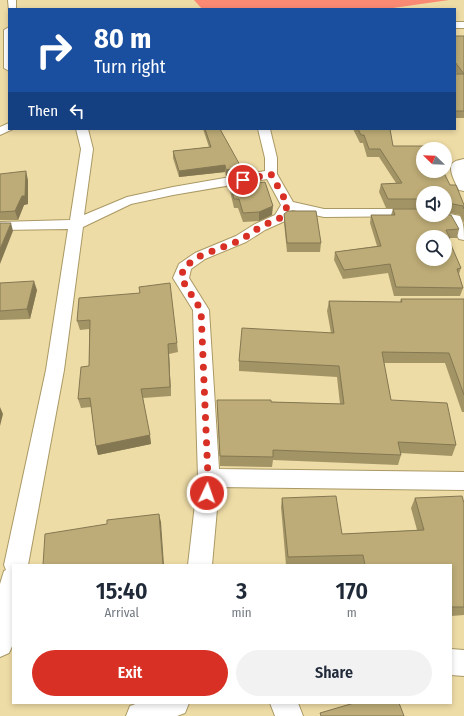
<!DOCTYPE html>
<html lang="en">
<head>
<meta charset="utf-8">
<style>
	body { margin:0; font-family:"Fira Sans Condensed",sans-serif; background:#f2f2f3; color:#1f2937; height:100vh; display:flex; flex-direction:column; font-size:15px; white-space:nowrap }
	* { box-sizing:border-box; margin:0 }
	p { font-size:13px; color:#747a83 }
	.icon { flex:none; width:22px; height:22px; fill:none; stroke:currentColor; stroke-width:2; stroke-linecap:round; stroke-linejoin:round }
	.map { position:relative; flex:1; overflow:hidden }
	.sheet { position:absolute; left:12px; top:564px; width:440px; height:140px; display:flex; flex-direction:column; background:#fff; border-radius:0px; box-shadow:0 2px 6px #0003 }
	.sheet>* { flex:none }
	.guide { position:absolute; left:8px; top:8px; width:448px; height:122px; border-radius:0px; box-shadow:0 2px 6px #0003; background:#1a4fa0; color:#fff; overflow:hidden }
	.needle { width:26px; rotate:293deg }
	.tools { position:absolute; left:416px; top:142px; display:grid; gap:8px }
	.tools a { display:grid; place-items:center; width:36px; height:36px; border-radius:50%; background:#fff; box-shadow:0 2px 6px #0003; font-size:20px }
	.pin { position:absolute; display:grid; place-items:center; width:34px; height:34px; color:#fff; margin:-17px; border:2px solid #fff; border-radius:50%; box-shadow:0 1px 4px #0007 }
	.me { position:absolute; width:44px; margin:-22px; rotate:3deg; stroke-linejoin:round; filter:drop-shadow(0 0 3px #0008) }
	.turn { display:flex; align-items:center; gap:14px; height:84px; padding:0 20px; font-size:18px }
	.turn .icon { width:52px; height:52px; stroke-width:2.5 }
	.turn b { display:block; font-size:28px; line-height:34px }
	.then { display:flex; align-items:center; height:38px; padding:0 20px; background:#0003; gap:8px; font-size:15px }
	.eta { display:flex; justify-content:space-evenly; align-items:center; height:68px; text-align:center }
	.eta b { font-size:24px; font-weight:600; line-height:28px }
	.button { display:flex; gap:8px; margin-top:auto; padding:8px 20px }
	.button a { flex:1; height:46px; border-radius:24px; background:#d93025; color:#fff; font-size:16px; font-weight:600; line-height:46px; text-align:center }
	.button a+a { background:#f2f2f3; color:#1f2937 }
	.map>svg:first-child { display:block }
	.green { fill:#fa8a74 }
	.lines { fill:none; stroke-linecap:round; stroke-linejoin:round }
	.minor-casing { stroke:#aa9965; stroke-width:2 }
	.minor { fill:#fff; fill-rule:evenodd }
	.wall { fill:#a39466 }
	.shaded-wall { fill:#847853 }
	.building { fill:#bdac77; stroke:#847853; fill-rule:evenodd }
	.route { stroke:#d93025; stroke-width:7; stroke-dasharray:0 12.6 }
</style>
</head>
<body>
<div class="map">
<svg width="464" height="716" viewBox="0 0 464 716">
	<rect width="100%" height="100%" fill="#eedca6"/>
	<path class="green" d="M194,0H449L386,9H202Z"/>
	<g class="lines">
		<g class="minor-casing">
			<path id="minor" d="M8,0H16V9H9V11Z
				M455,22H464V28H455Z
				M9,27V71L4,68V30Z
				M9,123V129H13L0,135V127Z
				M76,129H88L93,149L84,215L127,197L173,187L265,171V158L258,129H270L277,158V174L293,202L324,209H423V215L428,216L324,217L292,210L285,221L265,230L246,242L205,259L191,269L189,278L209,310L219,469L464,472V490L219,487L212,565H188L198,478L193,310L173,278L179,264L195,253L236,236L255,224L275,215L281,205L267,179L173,195L131,204L83,227L64,370L28,565H13V644L9,653L0,657V584L4,571L6,570L4,565L46,370L68,229L0,230V222L70,220L81,149Z
				M464,159V191L459,190C456,184 446,167 454,162C457,160 461,160 464,159Z
				M445,213L460,216C464,224 464,231 464,240L459,239L449,222L431,218L429,215H445Z
				M451,649L464,650V676L451,675Z
				M138,703H189L185,713L177,716H126L130,706Z
				M270,703H298L303,716H275Z"/>
		</g>
		<use href="#minor" class="minor"/>
	</g>
	<path class="wall" d="M455,36H464V118H455V74H457L455,71Z
		M203,129H220L241,174L226,176L225,172L179,177L173,158V151L209,147Z
		M353,129H390L393,146L450,185L464,205V223L460,215L445,212V193H423V208H386L379,192L381,184L396,183L379,157H367L363,143H360Z
		M0,174L28,180V204L24,205L18,220H0Z
		M228,178L258,183L272,215L259,221L243,222L238,208H234L229,187Z
		M393,209L459,229L457,238H450L449,242L461,268L459,274L463,288L460,296H394L388,273L343,279L334,260L335,252L377,246L370,223L371,215H391Z
		M284,214L321,243L320,252H287L284,223Z
		M0,283L37,290L30,319L0,320Z
		M79,298L177,343L178,352L169,354L171,396L143,398L151,444L98,455L96,446L91,407L81,408L78,399L89,366V329L80,330L77,321Z
		M401,299H464V412H462L445,363H384L391,400L456,445L452,456L400,453L401,455L398,465L273,460L272,467L220,466L217,400L340,404L337,377L239,371V361L331,333L327,311L329,301L400,302Z
		M282,498L342,534L417,530L411,508L415,498L464,503V615L451,616V565H360V564L286,565L281,507Z"/>
	<path class="shaded-wall" d="M225,165V172L179,177V171Z
		M241,167V174L226,176V170Z
		M26,171L28,180V204L24,205L18,220L15,211Z
		M448,203L445,212L446,205Z
		M273,206L272,215L259,221V212Z
		M11,223L13,231L0,264V249Z
		M34,281L37,290L30,319L27,309Z
		M168,344L169,354L171,396L170,387Z
		M0,407L3,414L0,426Z
		M150,435L151,444L98,455L96,446Z
		M159,514L161,522L164,565H163Z"/>
	<path class="building" d="M455,36H464V111H455V74H464L455,62Z
		M205,129H220L241,167L226,170L225,165L179,171L173,151L211,147Z
		M358,129H390L393,146H432L433,149H423V171H443L450,185H456L464,205V209L463,206L448,203L445,205V193H423V199H388L381,184L402,183L380,149H369L364,135H361Z
		M26,171L25,196H22L15,211L0,212V174Z
		M254,174L258,183L265,182L273,206L259,212L243,213L239,199H234L228,178Z
		M393,209H423V215H445V214L451,215L459,229L446,230L450,238H448L461,268L457,269L463,288L396,287L390,264L344,270L335,252L381,246L371,215H395ZM423,237H445V259H423Z
		M288,211H316L321,243H287L284,214Z
		M0,223H11L0,249Z
		M34,281L27,309L0,311V283Z
		M170,283L177,343L168,344L170,387L141,389L150,435L96,446L90,398L78,399L81,367L89,366L90,320L77,321L79,298L140,293L139,287Z
		M401,299H464V395L449,353L382,352L391,400L447,403L456,445L398,442L401,455L273,450V457L220,456L217,400H271V402L344,404L339,366L239,361L242,328L334,333L329,301L402,302Z
		M336,496L342,534L424,530L415,498L462,496L464,503V607H451V565H365L363,555L288,557L282,498Z
		M159,514L163,565H43L45,534L107,524V520Z
		M354,703H399L404,716H321L320,713Z"/>
	<g class="lines">
		<path class="route" d="M207,493L208,478L201,310L181,278L184,267L200,256L241,240L260,227L280,218L288,205L271,174L243,180"/>
	</g>
</svg>
<div class="tools">
<a><svg class="needle" viewBox="-14 -14 28 28"><path d="M0-13l5 13h-10z" fill="#e53935"/><path d="M0 13l5-13h-10z" fill="#747a83"/></svg></a>
<a><svg class="icon" aria-label="sound" viewBox="0 0 24 24"><path d="M4 9h4l5-4v14l-5-4H4zM17 9q2 3 0 6"/></svg></a>
<a><svg class="icon" aria-label="search" viewBox="0 0 24 24"><circle cx="10" cy="10" r="6"/><path d="M15 15l6 6"/></svg></a>
</div>
<div class="pin" style="left:243px;top:180px;background:#d93025"><svg class="icon" aria-label="arrive" viewBox="0 0 24 24"><path d="M6 21V4h12l-3 4 3 4H6"/></svg></div>
<svg class="me" style="left:207px;top:493px" viewBox="-20 -20 40 40"><circle r="17" fill="#d93025" stroke="#fff" stroke-width="3"/><path d="M0-11L8 9 0 5-8 9z" fill="#fff"/></svg>
<div class="guide">
<div class="turn"><svg class="icon" aria-label="right" viewBox="0 0 24 24"><path d="M7 20v-9h11M14 6l5 5-5 5"/></svg><div><b>80 m</b>Turn right</div></div>
<div class="then">Then<svg class="icon" aria-label="left" viewBox="0 0 24 24"><path d="M17 20v-9H6M10 6l-5 5 5 5"/></svg></div>
</div>
<section class="sheet">
<div class="eta">
<div><b>15:40</b><p>Arrival</p></div>
<div><b>3</b><p>min</p></div>
<div><b>170</b><p>m</p></div>
</div>
<div class="button"><a>Exit</a><a>Share</a></div>
</section>
</div>
</body>
</html>
